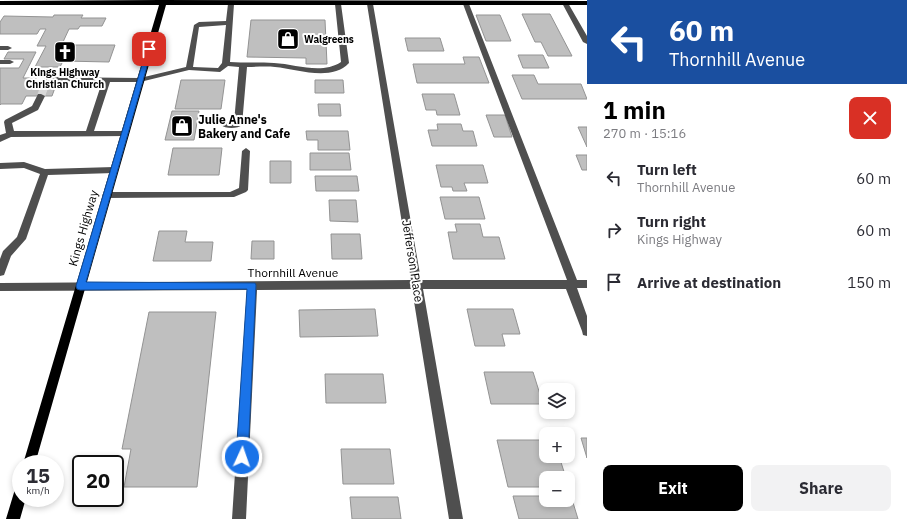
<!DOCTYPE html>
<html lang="en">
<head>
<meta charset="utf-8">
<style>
	body { margin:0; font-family:"IBM Plex Sans",sans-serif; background:#f2f2f3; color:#2b2b33; height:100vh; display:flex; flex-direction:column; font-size:15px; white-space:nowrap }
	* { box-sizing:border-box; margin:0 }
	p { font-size:13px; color:#7c7c81 }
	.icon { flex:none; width:22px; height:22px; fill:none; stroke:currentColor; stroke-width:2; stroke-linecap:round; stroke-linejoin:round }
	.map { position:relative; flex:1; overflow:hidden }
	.sheet { display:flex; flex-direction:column; background:#fff; width:320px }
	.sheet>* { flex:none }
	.banner { background:#1a4fa0; color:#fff; overflow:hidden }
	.tools { position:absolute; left:539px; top:383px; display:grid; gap:8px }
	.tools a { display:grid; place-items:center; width:36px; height:36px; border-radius:8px; background:#fff; box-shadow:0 2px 6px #0003; font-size:20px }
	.speed { position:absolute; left:12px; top:455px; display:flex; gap:8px; font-size:20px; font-weight:700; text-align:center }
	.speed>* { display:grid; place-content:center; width:52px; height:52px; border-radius:50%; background:#fff; box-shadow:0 2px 6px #0003; line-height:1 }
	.speed small { font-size:10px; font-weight:400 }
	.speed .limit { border:2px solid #111; border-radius:6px; background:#fff; color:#111 }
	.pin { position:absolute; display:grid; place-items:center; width:34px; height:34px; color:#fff; margin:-17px; border-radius:8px; box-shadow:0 2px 6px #0006 }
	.me { position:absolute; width:44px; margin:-22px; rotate:3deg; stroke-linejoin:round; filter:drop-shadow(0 0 3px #0008) }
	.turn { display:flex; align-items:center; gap:14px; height:84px; padding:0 16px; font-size:18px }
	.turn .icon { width:52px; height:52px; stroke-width:2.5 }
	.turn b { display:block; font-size:28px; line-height:34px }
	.round { display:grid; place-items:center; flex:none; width:42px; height:42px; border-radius:8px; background:#f2f2f3 }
	.summary { display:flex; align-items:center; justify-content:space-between; height:68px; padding:0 16px }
	h1 { font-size:24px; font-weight:800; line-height:30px; color:#000 }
	.cta { display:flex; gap:8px; margin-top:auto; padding:8px 16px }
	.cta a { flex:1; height:46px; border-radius:8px; background:#000; color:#fff; font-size:16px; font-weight:800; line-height:46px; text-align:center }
	.cta a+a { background:#f2f2f3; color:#2b2b33 }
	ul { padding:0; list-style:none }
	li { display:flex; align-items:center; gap:12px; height:52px; padding:0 16px }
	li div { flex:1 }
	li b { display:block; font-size:15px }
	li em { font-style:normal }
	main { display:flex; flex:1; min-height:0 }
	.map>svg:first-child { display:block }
	.building { fill:#bfbfbf; stroke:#939393 }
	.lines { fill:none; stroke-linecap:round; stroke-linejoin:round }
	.minor-tunnel { stroke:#d9d9d9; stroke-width:8; stroke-dasharray:8 3.5; stroke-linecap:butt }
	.minor { fill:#4f4f4f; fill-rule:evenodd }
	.major { fill:#000; fill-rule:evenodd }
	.route { fill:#1a73e8; stroke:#114b97 }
	.labels { text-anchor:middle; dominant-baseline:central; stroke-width:4; stroke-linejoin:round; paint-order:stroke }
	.far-poi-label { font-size:10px; font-weight:bold; fill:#000; stroke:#fff; text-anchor:start }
	.poi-label { font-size:12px; font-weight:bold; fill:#000; stroke:#fff; text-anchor:start }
	.street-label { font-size:12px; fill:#000; stroke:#fff }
</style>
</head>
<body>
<main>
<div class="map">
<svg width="587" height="519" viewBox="0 0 587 519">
	<rect width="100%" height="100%" fill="#fff"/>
	<path class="building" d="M522,14H550L572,56H548L541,42H535Z
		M54,15H83L81,18H106L102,26H80L78,29H69L63,42H71L70,45H115L109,62L63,61L60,67H35L46,46H37L46,29H40L37,34H0V22L4,16L53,17Z
		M476,15H500L511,41H486Z
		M251,20H325L327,64H306V58L247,57Z
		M405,38H440L444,51H408Z
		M8,52H36L23,78H36L32,85H56L52,96H26L22,104H1L0,105V68H19L24,59H4Z
		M518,55H543L549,68H523Z
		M463,57H479L489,83H417L413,64H465Z
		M512,75H534L538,84H581L587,99H522Z
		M181,80H225L221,109H175Z
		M315,80H343L344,93H315Z
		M422,94H454L460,115H437L436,110H426Z
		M318,104H340L341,116H319Z
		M172,111H199L194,140H165Z
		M486,115H505L512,137H494Z
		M437,124H461L463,131H473L477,146H432L428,130H438Z
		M578,127H587V147Z
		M306,131H348L350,150H318V140H307Z
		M173,148H222L219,175H168Z
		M310,153H349L351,170H310Z
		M576,155H587V170H582Z
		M270,161H291V183H270Z
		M436,165H483L488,183H464L467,191H453L452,187H441Z
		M315,176H357L359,191H316Z
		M440,197H479L485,219H445Z
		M329,200H356L358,222L330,221Z
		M455,224H480L483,237H499L505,259H453L448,232H457Z
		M159,231H187L185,242H213L211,261H153Z
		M331,234H360L362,259H332Z
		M252,241H274V259H251Z
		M375,309L378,336L300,337L299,310Z
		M467,309H513L520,334H502L505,346H475Z
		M149,312H216L197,487H124L131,449H122Z
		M484,372H533L543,404H491Z
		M325,374H383L386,403H326Z
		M581,438H587V458Z
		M497,440H546V456H559L566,478H546V487H508Z
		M341,449H390L394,484H343Z
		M513,496H546V500H568V496H571L578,519H519Z
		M350,497H398L401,519H352Z"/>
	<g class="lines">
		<path class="minor-tunnel" d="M41,96L45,85"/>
		<path class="minor" d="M231,2L234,4L230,62C244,63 259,62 274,63C296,64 321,75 341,62L335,4L338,2L341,4L349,63C331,82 297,69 275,67C266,66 256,67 247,67L242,125C238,129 225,129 221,125L225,122H234L239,67L228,66L220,72L189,70L140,82H110L94,131H125L129,134L128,136L11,137L0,142V135L6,133L4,122L5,120L32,106L38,94H41L45,96L38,110L12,123L14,131H86L102,82L51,81L48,87H45L41,85L45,77L140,78L186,67L194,25L199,22L226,21L228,4ZM226,25L222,63L218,68L193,67L199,27Z
			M370,2L373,4L421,280H567L463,4L466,2L469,4L577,280H587V288H577L587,316V336L583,335L582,331L566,289H423L463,519H449L412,289L257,290L246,519H232L247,290L0,291V283L411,280L367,4Z
			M563,2L568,3L587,36V44L583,42L562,3Z
			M0,46H8L12,48L8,50H0Z
			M0,60H10L14,62L10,64H0Z
			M246,148L250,151L248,190L246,192L234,197L107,198L102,195L107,192H230L239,188L242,151Z
			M24,162L45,169L114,167L118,170L114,173L48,175L26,239L11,256L4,275L0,276V259L3,251L17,237L40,174L24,168L0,169V163Z"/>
		<path class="major" d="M161,0L587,1V5H166L35,464H23L159,5H0V1Z
			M21,484V498H26L20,519H6L16,486Z"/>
	</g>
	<path class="route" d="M147,48L152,49L86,282L255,283L256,285L248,457L246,461L242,462L238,461L236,457L247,289L80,290L77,289L76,286Z"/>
	<defs>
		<g id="shop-square" transform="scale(1.15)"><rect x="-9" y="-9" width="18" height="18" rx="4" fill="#000" stroke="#fff"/><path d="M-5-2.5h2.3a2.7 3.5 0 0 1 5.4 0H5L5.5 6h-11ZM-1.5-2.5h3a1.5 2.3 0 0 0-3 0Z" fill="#fff"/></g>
		<g id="church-square" transform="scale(1.15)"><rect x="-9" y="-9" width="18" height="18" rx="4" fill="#000" stroke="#fff"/><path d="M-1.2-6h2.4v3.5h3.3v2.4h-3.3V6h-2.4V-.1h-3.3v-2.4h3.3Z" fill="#fff"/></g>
	</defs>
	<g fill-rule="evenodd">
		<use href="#shop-square" x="288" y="39"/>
		<use href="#church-square" x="65" y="52"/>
		<use href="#shop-square" x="182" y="126"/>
	</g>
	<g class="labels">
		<g class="far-poi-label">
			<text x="304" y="39">Walgreens</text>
			<text x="65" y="72" text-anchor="middle">Kings Highway<tspan x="65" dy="12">Christian Church</tspan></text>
		</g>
		<g class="poi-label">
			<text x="198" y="119">Julie Anne's<tspan x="198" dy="14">Bakery and Cafe</tspan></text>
		</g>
		<g class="street-label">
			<text transform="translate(83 228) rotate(-74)">Kings Highway</text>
			<text transform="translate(413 261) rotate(81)">Jefferson Place</text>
			<text x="293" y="272">Thornhill Avenue</text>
		</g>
	</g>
</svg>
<div class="tools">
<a><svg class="icon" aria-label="layers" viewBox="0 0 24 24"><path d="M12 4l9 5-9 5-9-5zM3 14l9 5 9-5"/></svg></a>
<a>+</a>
<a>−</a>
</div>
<div class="speed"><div>15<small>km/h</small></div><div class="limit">20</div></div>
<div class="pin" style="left:149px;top:49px;background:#d93025"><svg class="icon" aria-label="arrive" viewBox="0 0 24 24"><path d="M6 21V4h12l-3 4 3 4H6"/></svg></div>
<svg class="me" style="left:242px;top:457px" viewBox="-20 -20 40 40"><circle r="17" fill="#1a73e8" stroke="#fff" stroke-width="3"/><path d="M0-11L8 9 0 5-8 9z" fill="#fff"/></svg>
</div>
<section class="sheet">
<div class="banner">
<div class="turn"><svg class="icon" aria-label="left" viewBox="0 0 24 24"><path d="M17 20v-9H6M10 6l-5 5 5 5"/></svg><div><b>60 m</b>Thornhill Avenue</div></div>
</div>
<div class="summary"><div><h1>1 min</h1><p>270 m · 15:16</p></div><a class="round" style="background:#d93025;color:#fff"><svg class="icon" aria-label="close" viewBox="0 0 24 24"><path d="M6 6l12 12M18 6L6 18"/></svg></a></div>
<ul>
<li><svg class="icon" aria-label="left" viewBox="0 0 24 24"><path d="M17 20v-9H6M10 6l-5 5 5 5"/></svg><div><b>Turn left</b><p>Thornhill Avenue</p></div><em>60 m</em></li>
<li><svg class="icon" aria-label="right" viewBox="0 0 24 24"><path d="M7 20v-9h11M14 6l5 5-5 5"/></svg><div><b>Turn right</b><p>Kings Highway</p></div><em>60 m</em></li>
<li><svg class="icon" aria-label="arrive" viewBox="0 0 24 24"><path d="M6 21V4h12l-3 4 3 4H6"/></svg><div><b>Arrive at destination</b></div><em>150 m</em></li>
</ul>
<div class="cta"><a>Exit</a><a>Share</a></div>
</section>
</main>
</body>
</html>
